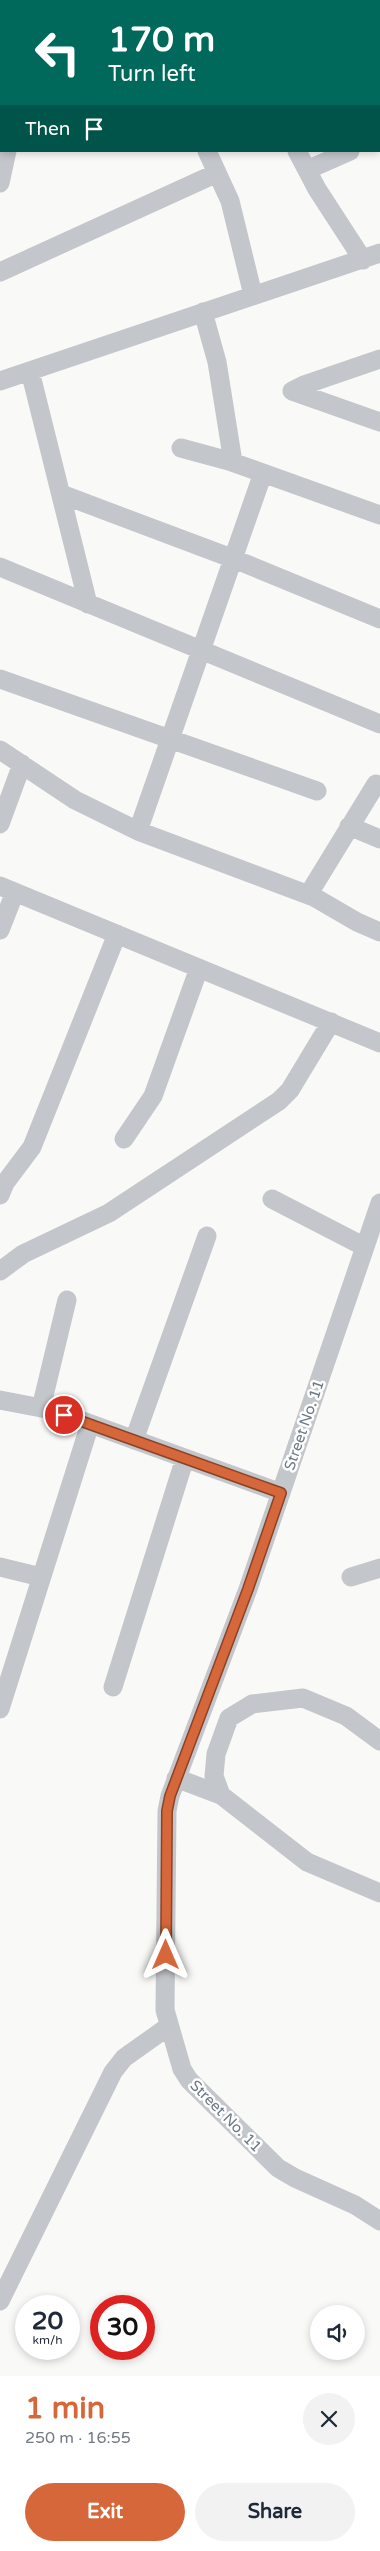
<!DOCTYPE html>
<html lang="en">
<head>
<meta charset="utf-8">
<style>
	body { margin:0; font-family:"Varela Round",sans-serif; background:#f2f2f3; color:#1f2937; height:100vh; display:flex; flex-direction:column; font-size:19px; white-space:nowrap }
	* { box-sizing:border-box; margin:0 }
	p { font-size:16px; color:#747a83 }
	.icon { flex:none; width:28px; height:28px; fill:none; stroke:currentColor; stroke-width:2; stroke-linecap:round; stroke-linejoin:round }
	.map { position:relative; height:2376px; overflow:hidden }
	.panel { display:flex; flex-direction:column; background:#fff; flex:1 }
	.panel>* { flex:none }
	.guide { position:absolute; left:0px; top:0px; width:380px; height:152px; box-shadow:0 2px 8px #0003; background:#00695c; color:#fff; overflow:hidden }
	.fabs { position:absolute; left:310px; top:2305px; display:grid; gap:10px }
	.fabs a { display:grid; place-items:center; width:55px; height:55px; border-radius:50%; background:#fff; box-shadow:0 2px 8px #0003; font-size:25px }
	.speed { position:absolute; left:15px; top:2295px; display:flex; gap:10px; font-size:25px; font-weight:700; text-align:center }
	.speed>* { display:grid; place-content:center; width:65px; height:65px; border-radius:50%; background:#fff; box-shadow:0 2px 8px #0003; line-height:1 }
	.speed small { font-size:12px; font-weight:400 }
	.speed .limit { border:8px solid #d22; background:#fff; color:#111 }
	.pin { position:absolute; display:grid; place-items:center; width:42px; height:42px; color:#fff; margin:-21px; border:2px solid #fff; border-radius:50%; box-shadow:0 1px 5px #0007 }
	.me { position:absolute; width:55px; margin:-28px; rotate:0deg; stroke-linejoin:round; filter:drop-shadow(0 0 4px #0008) }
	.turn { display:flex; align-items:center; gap:18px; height:105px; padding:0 25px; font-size:22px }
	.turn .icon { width:65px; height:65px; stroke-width:2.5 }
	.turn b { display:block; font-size:35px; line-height:42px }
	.then { display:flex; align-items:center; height:48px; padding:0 25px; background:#0003; gap:10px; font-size:19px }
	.round { display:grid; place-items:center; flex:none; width:52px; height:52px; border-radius:26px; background:#f2f2f3 }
	.head { display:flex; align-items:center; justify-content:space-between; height:85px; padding:0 25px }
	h1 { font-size:30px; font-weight:700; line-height:38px; color:#d6673a }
	.primary-button { display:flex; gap:10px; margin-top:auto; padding:10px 25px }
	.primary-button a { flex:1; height:58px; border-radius:30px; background:#d6673a; color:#fff; font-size:20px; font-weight:700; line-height:58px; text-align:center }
	.primary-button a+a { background:#f2f2f3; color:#1f2937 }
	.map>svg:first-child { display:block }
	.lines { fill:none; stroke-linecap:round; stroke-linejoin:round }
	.minor { stroke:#c3c6ca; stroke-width:19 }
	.route-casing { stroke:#8b4326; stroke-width:12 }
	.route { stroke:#d6673a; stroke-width:9 }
	.labels { text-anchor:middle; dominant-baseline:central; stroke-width:5; stroke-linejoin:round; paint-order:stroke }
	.street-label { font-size:15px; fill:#6b7886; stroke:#fff }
</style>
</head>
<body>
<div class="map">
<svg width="380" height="2376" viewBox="0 0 380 2376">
	<rect width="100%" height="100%" fill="#f9f9f7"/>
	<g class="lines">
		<path class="minor" d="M140,0L141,1
			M248,0L249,1
			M357,0L358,1
			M13,1V0
			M379,32L380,34
			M379,139L380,138
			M207,151L230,201L253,295
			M297,151L317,189L363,260
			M307,170L350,151
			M0,183L7,151
			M0,272L217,173
			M203,312L217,362L233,462
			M30,371L88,604
			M0,381L380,253
			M292,391L304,385L380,359
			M292,391L380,422
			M181,448L229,461L380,515
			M61,494L234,559L380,619
			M0,567L380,724
			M0,679L317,791
			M0,750L75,800L138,831L314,897L357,922L380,932
			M0,824L22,764
			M349,826L380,839
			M138,831L263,473
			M0,886L380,1043
			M308,895L376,784
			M0,930L15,892
			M124,1139L153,1096L199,968
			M0,1195L5,1183L32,1147L117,934
			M272,1199L365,1247
			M380,1203L248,1589L170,1796L167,1811L165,2010L182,2069L189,2080L278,2168L295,2178L355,2205L380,2221
			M0,1271L23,1254L109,1213L279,1101L290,1090L331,1022
			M0,1400L52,1410L281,1493
			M41,1408L67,1300
			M134,1440L207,1236
			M0,1567L41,1577
			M351,1577L380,1568
			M113,1687L185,1458
			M0,1709L90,1424
			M176,1778L221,1795L307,1862L380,1893
			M221,1795L214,1776L216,1754L229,1718L252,1704L303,1698L346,1716L380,1741
			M0,2301L113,2072L124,2058L169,2026"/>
	</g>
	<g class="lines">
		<g class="route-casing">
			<path id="route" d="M64,1415L281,1493L248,1589L170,1796L167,1811L166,1955"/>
		</g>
		<use href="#route" class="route"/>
	</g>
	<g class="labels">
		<g class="street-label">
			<text transform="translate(304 1425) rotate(-71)">Street No. 11</text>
			<text transform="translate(226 2116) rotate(45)">Street No. 11</text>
		</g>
	</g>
</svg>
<div class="fabs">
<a><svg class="icon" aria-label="sound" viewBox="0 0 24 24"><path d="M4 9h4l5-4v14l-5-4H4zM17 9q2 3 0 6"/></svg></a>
</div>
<div class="speed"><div>20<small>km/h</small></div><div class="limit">30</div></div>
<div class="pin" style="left:64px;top:1415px;background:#d93025"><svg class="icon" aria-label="arrive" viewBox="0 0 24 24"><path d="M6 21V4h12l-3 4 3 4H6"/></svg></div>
<svg class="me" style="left:166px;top:1955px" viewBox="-20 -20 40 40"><path d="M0-17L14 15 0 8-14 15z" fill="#d6673a" stroke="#fff" stroke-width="4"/></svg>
<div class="guide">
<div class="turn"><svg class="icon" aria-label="left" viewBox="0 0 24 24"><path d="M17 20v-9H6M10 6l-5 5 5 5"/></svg><div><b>170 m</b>Turn left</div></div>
<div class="then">Then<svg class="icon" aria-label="arrive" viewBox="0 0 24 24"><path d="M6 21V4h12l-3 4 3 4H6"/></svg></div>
</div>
</div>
<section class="panel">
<div class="head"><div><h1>1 min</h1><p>250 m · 16:55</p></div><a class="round"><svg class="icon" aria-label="close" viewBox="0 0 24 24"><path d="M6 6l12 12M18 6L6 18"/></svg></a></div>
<div class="primary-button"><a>Exit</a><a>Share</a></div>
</section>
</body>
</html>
